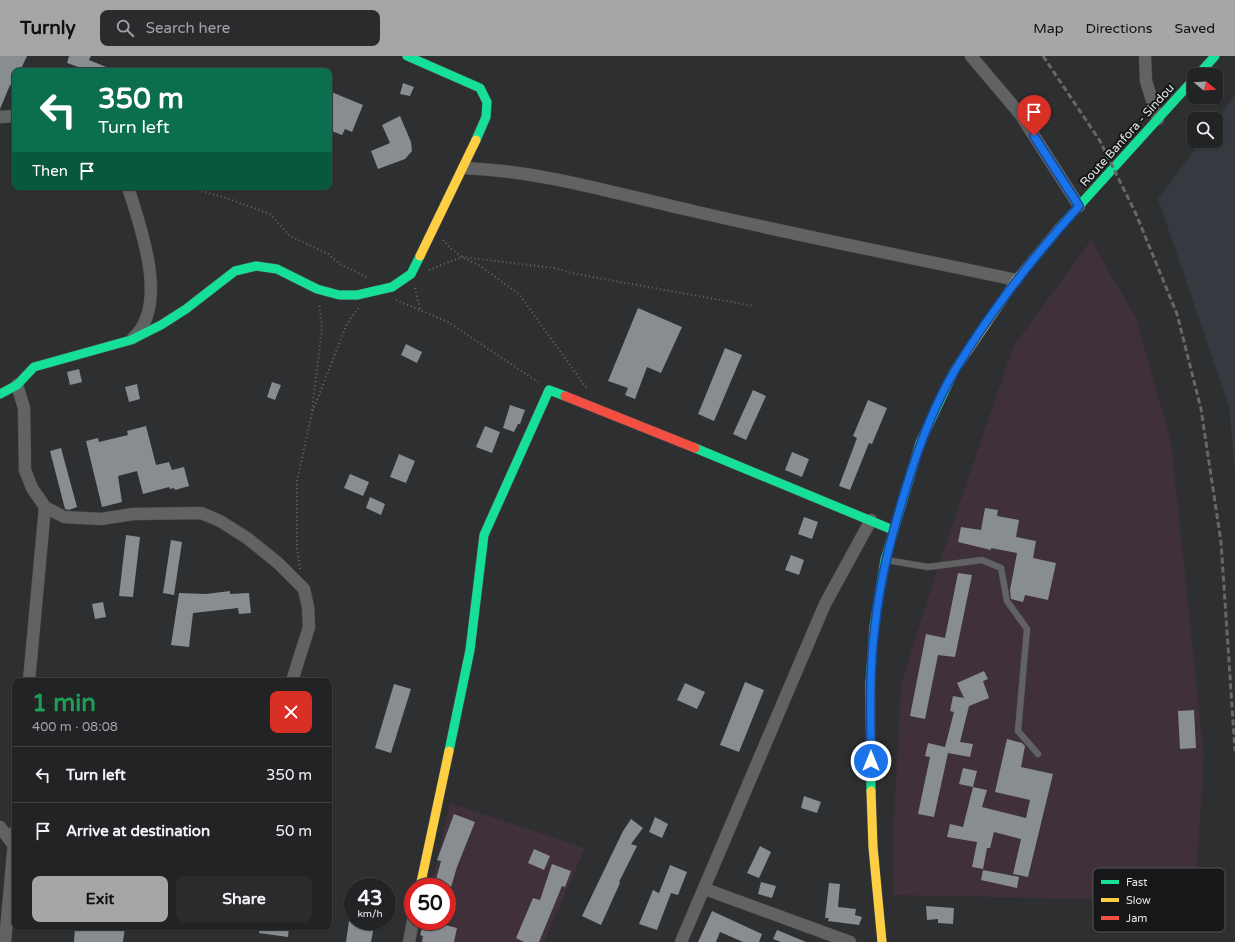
<!DOCTYPE html>
<html lang="en">
<head>
<meta charset="utf-8">
<style>
	body { margin:0; font-family:"Varela Round",sans-serif; background:#2a2b2d; color:#f1f3f6; height:100vh; display:flex; flex-direction:column; font-size:15px; white-space:nowrap }
	* { box-sizing:border-box; margin:0 }
	p { font-size:13px; color:#a2a4a7 }
	.icon { flex:none; width:22px; height:22px; fill:none; stroke:currentColor; stroke-width:2; stroke-linecap:round; stroke-linejoin:round }
	.map { position:relative; flex:1; overflow:hidden }
	.side { position:absolute; left:12px; top:622px; width:320px; height:252px; display:flex; flex-direction:column; background:#222325; border-radius:8px; box-shadow:0 1px 3px #0004,0 0 0 1px #3f4042 }
	.side>* { flex:none }
	.hud { position:absolute; left:12px; top:12px; width:320px; height:122px; border-radius:8px; box-shadow:0 1px 3px #0004,0 0 0 1px #3f4042; background:#0b6e4f; color:#fff; overflow:hidden }
	.needle { width:26px; rotate:108deg }
	.fabs { position:absolute; left:1187px; top:12px; display:grid; gap:8px }
	.fabs a { display:grid; place-items:center; width:36px; height:36px; border-radius:8px; background:#222325; box-shadow:0 1px 3px #0004,0 0 0 1px #3f4042; font-size:20px }
	.speed { position:absolute; left:344px; top:822px; display:flex; gap:8px; font-size:20px; font-weight:700; text-align:center }
	.speed>* { display:grid; place-content:center; width:52px; height:52px; border-radius:50%; background:#222325; box-shadow:0 1px 3px #0004,0 0 0 1px #3f4042; line-height:1 }
	.speed small { font-size:10px; font-weight:400 }
	.speed .limit { border:6px solid #d22; background:#fff; color:#111 }
	.pin { position:absolute; display:grid; place-items:center; width:34px; height:34px; color:#fff; margin:-41px -17px; border-radius:50% 50% 50% 0; rotate:-45deg; box-shadow:0 0 4px #0007 }
	.pin .icon { rotate:45deg }
	.me { position:absolute; width:44px; margin:-22px; rotate:0deg; stroke-linejoin:round; filter:drop-shadow(0 0 3px #0008) }
	.turn { display:flex; align-items:center; gap:14px; height:84px; padding:0 20px; font-size:18px }
	.turn .icon { width:52px; height:52px; stroke-width:2.5 }
	.turn b { display:block; font-size:28px; line-height:34px }
	.then { display:flex; align-items:center; height:38px; padding:0 20px; background:#0003; gap:8px; font-size:15px }
	.round { display:grid; place-items:center; flex:none; width:42px; height:42px; border-radius:8px; background:#2a2b2d }
	.overview { display:flex; align-items:center; justify-content:space-between; height:68px; padding:0 20px }
	h1 { font-size:24px; font-weight:700; line-height:30px; color:#1e9e55 }
	.button { display:flex; gap:8px; margin-top:auto; padding:8px 20px }
	.button a { flex:1; height:46px; border-radius:8px; background:#a5a6a8; color:#111; font-size:16px; font-weight:700; line-height:46px; text-align:center }
	.button a+a { background:#2a2b2d; color:#f1f3f6 }
	ul { padding:0; list-style:none }
	li { display:flex; align-items:center; gap:12px; height:56px; padding:0 20px; border-top:1px solid #3f4042 }
	li div { flex:1 }
	li b { display:block; font-size:15px }
	li em { font-style:normal }
	header { display:flex; align-items:center; gap:24px; box-sizing:border-box; height:56px; padding:0 20px; background:#a5a6a8; color:#111 }
	header strong { font-size:19px }
	nav { display:flex; gap:22px; margin-inline-start:auto; font-size:14px }
	.search { width:280px; height:36px; background:#2a2b2d; display:flex; align-items:center; gap:10px; box-sizing:border-box; padding:0 14px; border-radius:8px; color:#a2a4a7; font-size:15px }
	.map>svg:first-child { display:block }
	.built { fill:#343a3f }
	.education { fill:#3f3039 }
	.building { fill:#888d92 }
	.lines { fill:none; stroke-linecap:round; stroke-linejoin:round }
	.lane-casing { stroke:#4c4d4e; stroke-width:7 }
	.street-casing { stroke:#4c4d4e; stroke-width:13 }
	.fast-casing { stroke:#4c4d4e; stroke-width:10 }
	.slow-casing { stroke:#4c4d4e; stroke-width:10 }
	.jam-casing { stroke:#4c4d4e; stroke-width:10 }
	.path { stroke:#68696a; stroke-width:2; stroke-dasharray:1 3; stroke-linecap:butt }
	.lane { stroke:#616263; stroke-width:6 }
	.street { stroke:#616263; stroke-width:12 }
	.fast { stroke:#16e098; stroke-width:9 }
	.slow { stroke:#ffcf43; stroke-width:9 }
	.jam { stroke:#f24e42; stroke-width:9 }
	.rail { stroke:#676768; stroke-width:3; stroke-dasharray:6 3; stroke-linecap:butt }
	.route-casing { stroke:#114b97; stroke-width:10 }
	.route { stroke:#1a73e8; stroke-width:7 }
	.labels { text-anchor:middle; dominant-baseline:central; stroke-width:4; stroke-linejoin:round; paint-order:stroke }
	.street-label { font-size:12px; fill:#e5e6e8; stroke:#161718 }
	.key { fill:#161718; stroke:#545556; stroke-width:1 }
	.key-label { font-size:11px; fill:#e5e6e8 }
</style>
</head>
<body>
<header>
<strong>Turnly</strong>
<div class="search"><svg class="icon" aria-label="search" viewBox="0 0 24 24"><circle cx="10" cy="10" r="6"/><path d="M15 15l6 6"/></svg>Search here</div>
<nav><a>Map</a><a>Directions</a><a>Saved</a></nav>
</header>
<div class="map">
<svg width="1235" height="886" viewBox="0 0 1235 886">
	<rect width="100%" height="100%" fill="#2e2f31"/>
	<path class="built" d="M1235,39V419L1229,350L1158,143L1201,85H1216V65Z"/>
	<path class="education" d="M1091,184L1136,262L1171,385L1204,700L1195,845L893,839L894,762L901,628L939,508L1013,291Z
		M450,747L585,792L544,886H420L424,865H447V831H431Z"/>
	<path class="building" d="M0,0H27L20,15H15V31L10,29L0,53Z
		M69,0H91L89,4L116,15H90L67,7Z
		M403,27L414,31L410,40L400,38Z
		M329,35L363,49L352,76L345,73L342,79L329,74Z
		M400,60L411,86L412,95L405,103L378,113L371,95L390,87L382,69Z
		M638,252L682,271L661,317L647,311L635,343L625,339L628,332L608,325Z
		M406,288L422,296L417,307L401,299Z
		M725,292L742,299L714,365L698,358Z
		M79,313L82,326L70,329L67,316Z
		M272,326L281,329L275,344L267,341Z
		M137,328L140,343L129,346L125,331Z
		M753,334L766,340L746,384L733,378Z
		M868,344L887,352L872,388L869,387L850,434L839,430L857,382L853,380Z
		M510,349L525,354L520,368H518L514,376L503,372Z
		M146,370L156,409L169,406L172,414L184,411L189,430L175,434L174,432L170,433L169,431L143,438L137,415L118,420L122,446L102,451L86,385L98,382L99,386L128,379L127,375Z
		M485,370L500,376L492,397L476,391Z
		M61,392L77,451L69,454L65,453L50,395Z
		M792,396L809,403L802,421L785,414Z
		M399,398L415,405L406,427L390,421Z
		M350,418L369,426L363,440L344,432Z
		M370,441L385,448L381,459L366,452Z
		M985,452L998,454L997,460L1019,464L1016,481L1036,485L1033,502L1056,507L1048,544L1025,539L1023,546L1011,543L1010,534L1017,497L991,492V494L958,486L961,471L981,474Z
		M804,461L818,466L812,483L798,478Z
		M126,479L140,481L133,541L119,540Z
		M171,484L182,486L174,539L163,537Z
		M791,499L804,504L799,519L785,514Z
		M958,517L972,519L955,601L938,599L925,663L910,660L926,578L945,582Z
		M230,535V538L249,537L251,557L239,558L238,552L193,557L189,591L171,589L179,537L206,538Z
		M103,546L106,561L95,563L92,548Z
		M984,615L988,623L983,625L989,642L969,650L960,686L973,688L970,701L948,697L934,761L918,758L930,701L925,700L928,687L945,691L954,656L950,655L953,640L964,642L957,627Z
		M745,626L764,634L739,696L720,689Z
		M685,627L705,636L697,653L677,644Z
		M394,628L411,633L391,697L375,692Z
		M1194,654L1196,692L1180,693L1178,655Z
		M1007,683L1022,687L1025,690L1021,711L1053,718L1028,821L1013,818L1021,783L994,776L990,792H987L983,813L972,811L977,786L947,781L950,768L963,771L973,731L987,734L982,751L1026,762L1030,744L995,736Z
		M963,712L977,715L973,731L959,728Z
		M804,740L821,746L817,757L801,752Z
		M454,758L475,766L457,811L451,831H434L441,805L437,804Z
		M655,761L668,768L662,782L649,776Z
		M631,763L643,772L631,788L637,790L619,826L620,827L601,869L582,860L623,775Z
		M760,790L771,796L759,822L747,817Z
		M534,793L550,800L544,814L528,807Z
		M552,808L571,815L565,831L562,830L539,886H524L516,882L533,842L540,844Z
		M670,809L687,816L678,839L671,837L657,874L639,868L653,834L659,837Z
		M983,814L1019,821L1017,832L981,824Z
		M761,826L776,830L772,842L758,838Z
		M829,827L840,828L838,851L856,853L855,859L862,861L859,869L828,865L829,862H825Z
		M926,850L954,852L953,868L938,867V863L927,864Z
		M712,855L762,878L759,886H743L720,876L716,886H698Z
		M349,865H375L371,886H346Z
		M424,865H442L441,868L457,872L454,886H422L423,880L420,879Z
		M75,871H125L123,886H74Z
		M260,871H289L288,881L259,877Z
		M777,874L806,886H781L773,883Z"/>
	<g class="lines">
		<g class="lane-casing">
			<path id="lane" d="M886,504L928,511L982,504L1001,512L1007,545L1027,573L1018,675L1038,698"/>
		</g>
		<g class="street-casing">
			<path id="street" d="M971,0L1020,58L1079,150
				M1145,0L1146,25L1158,63
				M0,61L15,60
				M464,112C543,115 617,138 693,155C800,180 908,201 1016,224
				M128,131C140,170 170,249 133,282
				M17,329L24,352L25,414L32,432L45,451L64,461L101,463L133,458L201,457L220,465L247,482L278,507L304,533L308,551L309,571L292,625
				M29,625L45,451
				M0,771L15,791
				M705,833L850,886
				M5,886L15,775
				M409,886L413,865
				M681,886L825,548L871,464"/>
		</g>
		<g class="fast-casing">
			<path id="fast" d="M407,0L480,32L487,46L486,61L476,84
				M1198,19L1215,0
				M1059,172L1194,23
				M0,338L17,329L34,311L131,284L161,269L186,253L235,215L256,210L277,213L317,233L339,239H357L392,231L411,218L420,200
				M695,392L893,474
				M449,695L470,594L484,479L549,334L565,340
				M871,735L870,628L874,571L885,504L920,387L954,315L967,296"/>
		</g>
		<g class="slow-casing">
			<path id="slow" d="M420,200L476,84
				M967,296L1016,224L1059,172
				M871,735L873,791L882,886
				M420,831L449,695"/>
		</g>
		<g class="jam-casing">
			<path id="jam" d="M565,340L695,392"/>
		</g>
		<path class="path" d="M186,131L226,142L270,158L290,180L328,198L340,208L369,222
			M443,184L450,192L462,201L480,210L519,238L588,334
			M429,214L462,201L554,212L576,218L754,250
			M415,232L420,253
			M396,244L448,266L538,326
			M312,354L322,272L319,247
			M300,513L297,492V425L312,357L346,270L358,252"/>
		<use href="#lane" class="lane"/>
		<use href="#street" class="street"/>
		<use href="#fast" class="fast"/>
		<use href="#slow" class="slow"/>
		<use href="#jam" class="jam"/>
		<path class="rail" d="M1043,0L1100,85L1136,158L1177,258L1201,353L1221,486L1235,695"/>
	</g>
	<g class="lines">
		<g class="route-casing">
			<path id="route" d="M871,705C871,660 869,615 875,570C880,522 892,478 906,432C918,392 933,351 955,314C991,255 1033,201 1079,150L1034,80"/>
		</g>
		<use href="#route" class="route"/>
	</g>
	<g class="labels">
		<g class="street-label">
			<text transform="translate(1127 79) rotate(-48)">Route Banfora - Sindou</text>
		</g>
	</g>
	<rect x="1093" y="812" width="132" height="64" rx="6" class="key"/>
	<rect x="1101" y="824" width="18" height="4" fill="#16e098"/>
	<rect x="1101" y="842" width="18" height="4" fill="#ffcf43"/>
	<rect x="1101" y="860" width="18" height="4" fill="#f24e42"/>
	<g class="key-label">
		<text x="1126" y="830">Fast</text>
		<text x="1126" y="848">Slow</text>
		<text x="1126" y="866">Jam</text>
	</g>
</svg>
<div class="fabs">
<a><svg class="needle" viewBox="-14 -14 28 28"><path d="M0-13l5 13h-10z" fill="#e53935"/><path d="M0 13l5-13h-10z" fill="#a2a4a7"/></svg></a>
<a><svg class="icon" aria-label="search" viewBox="0 0 24 24"><circle cx="10" cy="10" r="6"/><path d="M15 15l6 6"/></svg></a>
</div>
<div class="speed"><div>43<small>km/h</small></div><div class="limit">50</div></div>
<div class="pin" style="left:1034px;top:80px;background:#d93025"><svg class="icon" aria-label="arrive" viewBox="0 0 24 24"><path d="M6 21V4h12l-3 4 3 4H6"/></svg></div>
<svg class="me" style="left:871px;top:705px" viewBox="-20 -20 40 40"><circle r="17" fill="#1a73e8" stroke="#fff" stroke-width="3"/><path d="M0-11L8 9 0 5-8 9z" fill="#fff"/></svg>
<div class="hud">
<div class="turn"><svg class="icon" aria-label="left" viewBox="0 0 24 24"><path d="M17 20v-9H6M10 6l-5 5 5 5"/></svg><div><b>350 m</b>Turn left</div></div>
<div class="then">Then<svg class="icon" aria-label="arrive" viewBox="0 0 24 24"><path d="M6 21V4h12l-3 4 3 4H6"/></svg></div>
</div>
<section class="side">
<div class="overview"><div><h1>1 min</h1><p>400 m · 08:08</p></div><a class="round" style="background:#d93025;color:#fff"><svg class="icon" aria-label="close" viewBox="0 0 24 24"><path d="M6 6l12 12M18 6L6 18"/></svg></a></div>
<ul>
<li><svg class="icon" aria-label="left" viewBox="0 0 24 24"><path d="M17 20v-9H6M10 6l-5 5 5 5"/></svg><div><b>Turn left</b></div><em>350 m</em></li>
<li><svg class="icon" aria-label="arrive" viewBox="0 0 24 24"><path d="M6 21V4h12l-3 4 3 4H6"/></svg><div><b>Arrive at destination</b></div><em>50 m</em></li>
</ul>
<div class="button"><a>Exit</a><a>Share</a></div>
</section>
</div>
</body>
</html>
